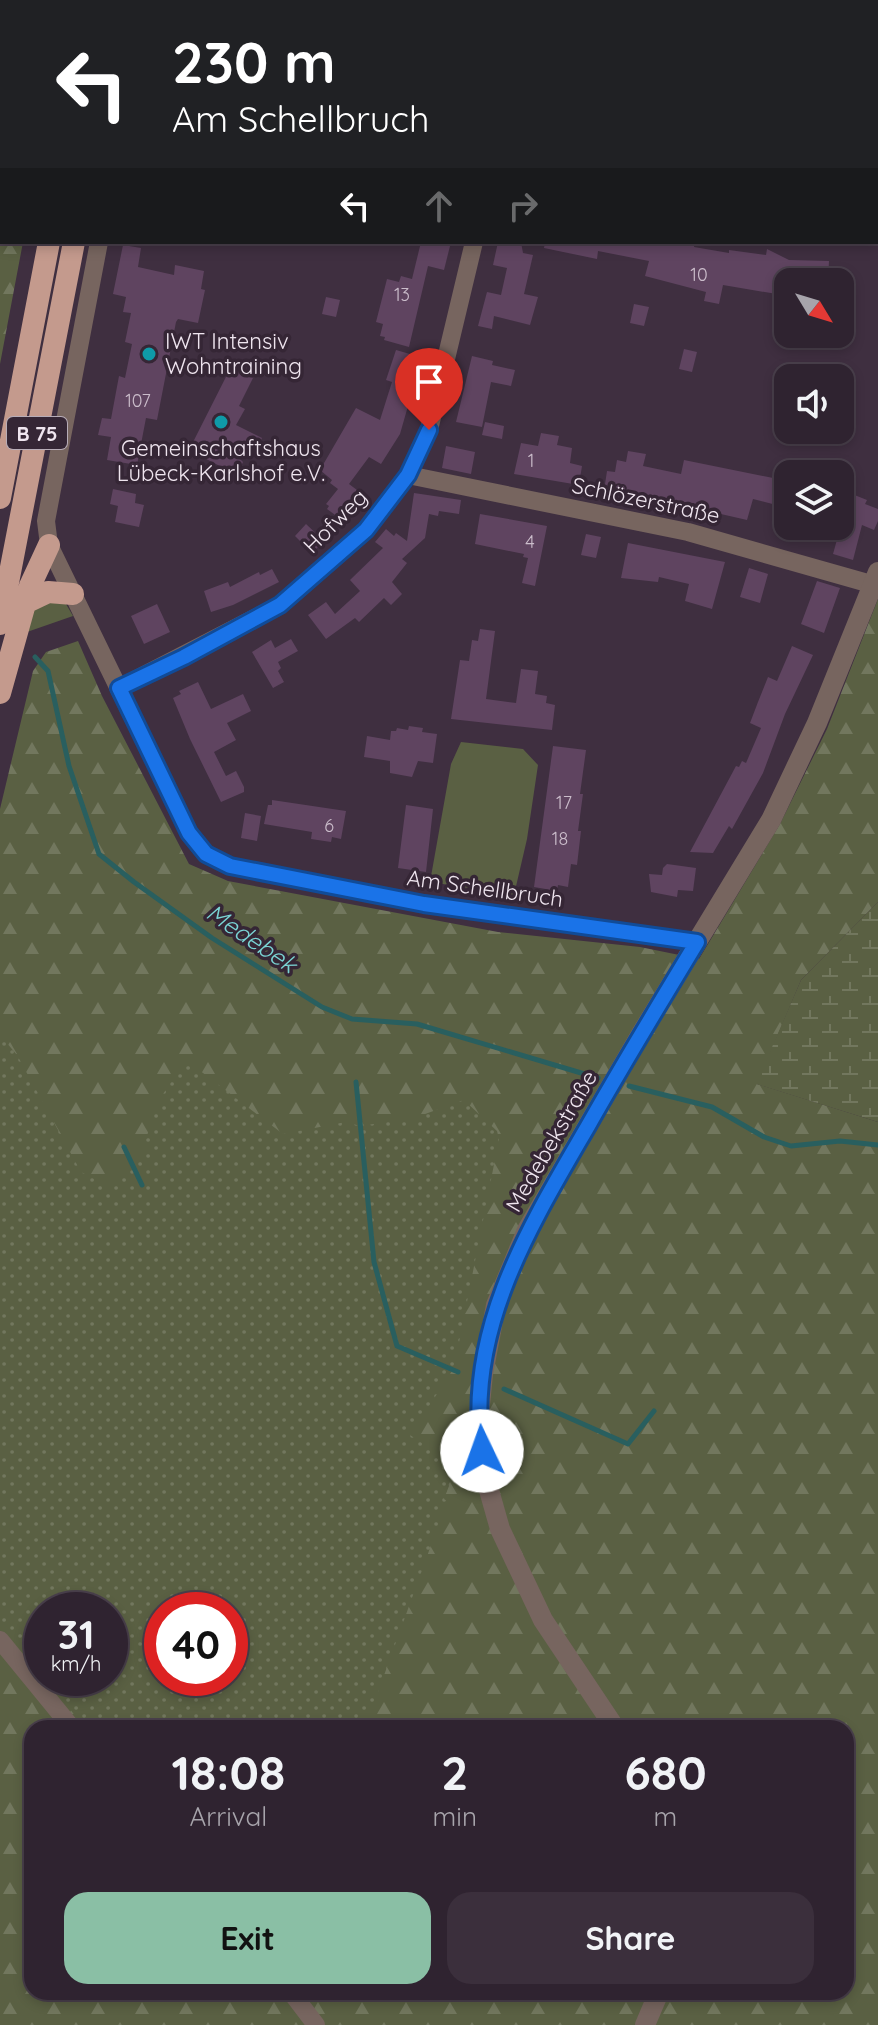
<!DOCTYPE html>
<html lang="en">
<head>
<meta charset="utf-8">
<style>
	body { margin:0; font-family:Quicksand,sans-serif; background:#3b2f3c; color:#f1f3f6; height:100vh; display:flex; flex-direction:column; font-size:30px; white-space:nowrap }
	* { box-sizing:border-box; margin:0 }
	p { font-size:26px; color:#a7a4ab }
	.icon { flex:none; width:44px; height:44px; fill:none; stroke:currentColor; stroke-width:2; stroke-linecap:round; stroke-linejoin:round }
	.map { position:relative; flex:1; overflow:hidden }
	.drawer { position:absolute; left:24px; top:1720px; width:830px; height:280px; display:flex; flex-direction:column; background:#2f2330; border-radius:24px; box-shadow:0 4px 12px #0003,0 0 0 2px #4a404c }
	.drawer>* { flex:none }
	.top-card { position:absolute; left:0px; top:0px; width:878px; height:244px; box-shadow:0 4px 12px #0003,0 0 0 2px #4a404c; background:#202124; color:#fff; overflow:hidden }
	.needle { width:52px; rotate:128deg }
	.fabs { position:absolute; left:774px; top:268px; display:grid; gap:16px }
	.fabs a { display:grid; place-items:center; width:80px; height:80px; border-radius:16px; background:#2f2330; box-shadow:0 4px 12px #0003,0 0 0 2px #4a404c; font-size:40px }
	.speed { position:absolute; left:24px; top:1592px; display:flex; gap:16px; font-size:40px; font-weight:700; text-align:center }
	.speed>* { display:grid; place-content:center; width:104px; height:104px; border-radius:50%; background:#2f2330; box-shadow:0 4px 12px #0003,0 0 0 2px #4a404c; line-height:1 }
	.speed small { font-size:20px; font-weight:400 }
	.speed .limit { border:12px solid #d22; background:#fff; color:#111 }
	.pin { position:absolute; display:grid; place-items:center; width:68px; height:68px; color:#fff; margin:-82px -34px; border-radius:50% 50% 50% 0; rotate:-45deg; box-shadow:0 0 8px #0007 }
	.pin .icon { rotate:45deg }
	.me { position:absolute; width:88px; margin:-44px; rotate:357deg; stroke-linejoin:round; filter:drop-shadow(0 0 6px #0008) }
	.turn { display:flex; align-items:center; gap:28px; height:168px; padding:0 40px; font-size:36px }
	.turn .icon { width:104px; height:104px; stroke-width:2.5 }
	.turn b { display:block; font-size:56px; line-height:68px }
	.lanes { display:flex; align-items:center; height:76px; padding:0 40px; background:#0003; justify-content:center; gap:40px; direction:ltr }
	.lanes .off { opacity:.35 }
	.eta { display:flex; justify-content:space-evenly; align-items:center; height:136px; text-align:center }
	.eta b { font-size:48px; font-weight:700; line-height:56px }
	.action { display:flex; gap:16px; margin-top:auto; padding:16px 40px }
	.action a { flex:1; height:92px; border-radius:24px; background:#8abfa5; color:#111; font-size:32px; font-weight:700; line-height:92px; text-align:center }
	.action a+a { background:#3b2f3c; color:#f1f3f6 }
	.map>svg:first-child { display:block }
	.green { fill:#5a6043 }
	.forest { fill:url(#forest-firs); fill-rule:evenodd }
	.wetland { fill:url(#wetland-marsh) }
	.park { fill:url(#park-dots); fill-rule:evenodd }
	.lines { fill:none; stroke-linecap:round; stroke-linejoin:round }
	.stream { stroke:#295f5f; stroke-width:5 }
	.building { fill:#5f4460 }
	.minor { stroke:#77655f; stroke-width:18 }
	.tertiary { stroke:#77655f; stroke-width:20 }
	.trunk { stroke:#c49a8d; stroke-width:22 }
	.route-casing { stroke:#114b97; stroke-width:20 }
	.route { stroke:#1a73e8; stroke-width:14 }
	.culture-dot { fill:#0f9aa8; stroke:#352635; stroke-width:3 }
	.labels { text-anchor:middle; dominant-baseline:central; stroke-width:7; stroke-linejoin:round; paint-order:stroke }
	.number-label { font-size:18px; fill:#cbbdcb }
	.shield { fill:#352635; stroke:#b7acb7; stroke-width:2 }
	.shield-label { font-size:20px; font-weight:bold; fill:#efe5ef }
	.poi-label { font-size:22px; fill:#efe5ef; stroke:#352635; text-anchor:start }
	.street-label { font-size:22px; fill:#efe5ef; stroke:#352635 }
	.water-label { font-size:24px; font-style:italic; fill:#7ad4d4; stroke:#352635 }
</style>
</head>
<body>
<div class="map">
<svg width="878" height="2025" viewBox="0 0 878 2025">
	<defs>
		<pattern id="forest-firs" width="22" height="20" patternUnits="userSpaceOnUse" patternTransform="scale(2)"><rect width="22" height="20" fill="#5a6043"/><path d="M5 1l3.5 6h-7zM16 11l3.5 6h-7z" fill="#72775e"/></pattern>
		<pattern id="wetland-marsh" width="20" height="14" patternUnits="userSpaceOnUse" patternTransform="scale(2)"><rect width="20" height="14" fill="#5a6043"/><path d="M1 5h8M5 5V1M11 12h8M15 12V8" fill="none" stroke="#72775e"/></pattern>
		<pattern id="park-dots" width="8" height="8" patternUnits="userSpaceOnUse" patternTransform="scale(2)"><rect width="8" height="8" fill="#5a6043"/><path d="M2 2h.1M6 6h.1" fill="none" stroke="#72775e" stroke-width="1.8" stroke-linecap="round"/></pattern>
	</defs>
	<rect width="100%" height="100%" fill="#3f2f40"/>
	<path class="green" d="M42,602L66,604L73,616L27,632L32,608Z
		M461,742L523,749L538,765L527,839L514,895L430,882L451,764Z"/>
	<path class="forest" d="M0,0H68L2,2V242H23L0,364Z
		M878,599V902L801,980L757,1084L878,1122V2025H0V809L33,671L46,652L78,641L102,696L189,864L228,881L498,932L640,947L699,959L780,824L827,729ZM42,1610H110V1678H42ZM162,1610H230V1678H162ZM32,1728H846V1992H32Z"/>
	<path class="wetland" d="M878,902V1122L756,1084L801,980Z"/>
	<path class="park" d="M0,1035L17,1055L81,1172L108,1186L133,1168L143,1149L157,1103L186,1060L283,1134L346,1122L360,1126L414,1118L464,1100L497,1131L499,1139L454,1368L410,1435L431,1449H436L449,1486L444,1499L447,1501L365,1728H84L47,1678H110V1610H42V1672L0,1622ZM162,1610H230V1678H162Z"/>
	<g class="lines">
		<path class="stream" d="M35,657L48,671L69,766L99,854L134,882L212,938L322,1007L352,1019L417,1024L598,1078
			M356,1082L374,1262L397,1346L458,1372
			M629,1086L712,1107L764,1137L791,1146L840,1141L878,1145
			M124,1147L142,1185
			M504,1389L628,1444L654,1411"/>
	</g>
	<path class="building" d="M421,242H451L444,270L428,266L409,347L384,340L385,337L380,336L383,324L376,322L387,279L399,282L401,276L412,279Z
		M498,242H521L523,253L533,255L524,294L538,297L530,325L494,316L492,329L478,326L487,292L501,295L507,268L493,265Z
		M545,242H695L694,247L729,253V250L766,255L767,249L789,260L829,261L828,282H788V296L723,285L719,304L704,301L706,292L645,276L649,261L598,251L597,259L544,248Z
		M123,245L141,248L138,267L174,275L175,265L204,271L201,289L205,290L198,323L178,319L176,322L157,420L146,418L137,465L107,460L111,437L98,435L102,418L111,419L119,376L125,378L132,344L125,342L131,313L123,312L126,297L113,294Z
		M326,297L340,300L336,317L322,314Z
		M634,304L649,307L644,326L630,323Z
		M684,349L697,352L692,372L679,369Z
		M396,350L417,356L414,370L418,371L400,434L381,464L369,457L349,484L361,493L342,520L327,509L329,506L326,504L338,489L330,483L332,480L320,470L356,408L380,420L392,382L386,380Z
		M472,356L493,361L492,365L515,370L511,386L491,382L482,427L456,422Z
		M231,367L253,378L239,406L245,409L236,425L262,438L254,454L246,449L239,458L243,462L237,475L189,450Z
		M485,422L504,426L502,439L482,435Z
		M541,433L559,436L557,445L572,448L570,463L582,466L579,485L514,474L521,443L538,446Z
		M446,446L475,452L471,474L442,468Z
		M628,451L646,454L643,466L681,474L684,460L788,481V508L753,499L747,520L664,501V503L604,491L607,471L615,472L617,460L626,462Z
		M113,489L136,494L135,503L144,505L139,527L115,522L118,506L110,504Z
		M414,493L461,500L459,514L439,511L438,516L429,514L425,538L402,559L407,563L392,582L402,594L391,605L384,598L359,622L355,618L326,639L308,615L326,602L335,614L360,591L350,580L383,548L375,542L386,529L394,536L396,533L407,541Z
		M852,494L867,500L865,504L878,509V521L874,530L862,525L853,560L833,554L843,518L840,513L847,497L850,498Z
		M480,514L547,526L535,586L522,583L528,558L523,557L524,554L475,544Z
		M306,524L324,541L312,553L295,536Z
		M586,534L601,537L596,558L581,555Z
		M628,543L725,562L712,609L685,601L689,584L659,577L658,582L621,578Z
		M749,568L768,574L760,603L740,597Z
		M272,569L279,582L233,605L211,612L204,591L228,582L230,587L259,572L260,575Z
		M817,581L840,588L824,633L801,624Z
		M157,604L170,632L144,644L131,616Z
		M480,629L495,631L486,699L516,703L521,669L538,671L535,694L547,696L546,703L555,705L552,730L451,719L460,660L469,661L472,640L478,641Z
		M291,639L298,651L278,662L281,668L278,671L284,682L273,688L252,652L271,640L275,648Z
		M792,646L813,655L785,714L763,773L732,829L729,826L713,853L690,852L736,766L739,767L742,761L746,763L761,728L750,723L758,702L768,677L777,681Z
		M198,682L211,709L243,694L251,711L227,723L236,740L214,752L226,776L236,771L244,787V792L221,802L190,739L173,698L181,694L179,691Z
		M409,726L423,728L422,732L437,734L433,763L418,761L412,777L390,773V761L364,757L367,736L390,740L391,731H396L397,728L408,730Z
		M553,746L586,750L580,794H583L578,831H581L577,865L571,864L568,887L558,885L557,891L534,887Z
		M272,800L346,811L341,839L332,837L331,842L311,839L312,832L264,824L268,805H272Z
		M406,805L433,809L426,872L398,868Z
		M245,813L261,816L257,841L241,838Z
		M667,864L696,868L693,891L678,890L677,897L651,892L649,874L662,875L663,868Z"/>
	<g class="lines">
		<path class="minor" d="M146,2V0
			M533,2L534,0
			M876,233H878
			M99,242L46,521L49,545L189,833L206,854L230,866L424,904L697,942
			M408,475L688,532L871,584
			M119,688L280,605L366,530L408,475L429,430L474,242
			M0,1640L72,1728
			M291,1992L316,2025"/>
		<path class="tertiary" d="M615,1728L543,1620L500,1529L485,1476L478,1425L483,1374L496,1305L527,1230L641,1034L771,820L817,723L878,572
			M645,2025L659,1992"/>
		<path class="trunk" d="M96,2V0
			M120,2V0
			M0,498L49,242
			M27,602L48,592L73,594
			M0,624L74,242
			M0,693L30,586L49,545"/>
	</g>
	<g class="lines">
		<g class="route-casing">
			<path id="route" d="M429,430L408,475L366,530L280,605L184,657L119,688L189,833L206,854L230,866L424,904L697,942C660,1003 623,1064 588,1126C530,1226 465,1330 482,1451"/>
		</g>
		<use href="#route" class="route"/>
	</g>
	<g class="culture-dot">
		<circle cx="149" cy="354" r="8"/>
		<circle cx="221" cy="422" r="8"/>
	</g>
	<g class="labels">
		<g class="number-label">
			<text x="699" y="274">10</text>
			<text x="402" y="294">13</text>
			<text x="138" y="400">107</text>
			<text x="531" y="460">1</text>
			<text x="530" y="541">4</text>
			<text x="564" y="802">17</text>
			<text x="329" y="825">6</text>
			<text x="560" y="838">18</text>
		</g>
		<rect class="shield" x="7" y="417" width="60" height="32" rx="6"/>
		<g class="shield-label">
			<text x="37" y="433">B 75</text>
		</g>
		<g class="poi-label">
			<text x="165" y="341">IWT Intensiv<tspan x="165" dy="25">Wohntraining</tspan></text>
			<text x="221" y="448" text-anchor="middle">Gemeinschaftshaus<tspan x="221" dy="25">Lübeck-Karlshof e.V.</tspan></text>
		</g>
		<g class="street-label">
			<text transform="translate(646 500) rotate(12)">Schlözerstraße</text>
			<text transform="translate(335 521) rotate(-45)">Hofweg</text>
			<text transform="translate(485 888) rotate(8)">Am Schellbruch</text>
			<text transform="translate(551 1141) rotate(-60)">Medebekstraße</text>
		</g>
		<g class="water-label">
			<text transform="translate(252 938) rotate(34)">Medebek</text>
		</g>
	</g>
</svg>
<div class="fabs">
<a><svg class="needle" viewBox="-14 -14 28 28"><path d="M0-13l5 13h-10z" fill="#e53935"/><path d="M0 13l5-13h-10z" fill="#a7a4ab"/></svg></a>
<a><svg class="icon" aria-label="sound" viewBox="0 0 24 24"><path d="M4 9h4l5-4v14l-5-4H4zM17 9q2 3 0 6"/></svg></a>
<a><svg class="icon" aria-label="layers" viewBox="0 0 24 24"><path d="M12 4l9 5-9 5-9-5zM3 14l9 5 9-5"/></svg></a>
</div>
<div class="speed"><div>31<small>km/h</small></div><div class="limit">40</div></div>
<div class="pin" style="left:429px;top:430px;background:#d93025"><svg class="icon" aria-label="arrive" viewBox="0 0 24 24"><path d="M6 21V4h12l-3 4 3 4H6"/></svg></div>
<svg class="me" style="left:482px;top:1451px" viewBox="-20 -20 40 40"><circle r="19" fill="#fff"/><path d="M0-13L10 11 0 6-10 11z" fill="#1a73e8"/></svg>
<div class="top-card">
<div class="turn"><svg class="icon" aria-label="left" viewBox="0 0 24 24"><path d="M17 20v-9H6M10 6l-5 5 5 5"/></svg><div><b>230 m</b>Am Schellbruch</div></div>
<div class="lanes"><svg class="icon" aria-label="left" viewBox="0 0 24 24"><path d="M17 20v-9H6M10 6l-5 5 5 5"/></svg><svg class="icon off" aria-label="ahead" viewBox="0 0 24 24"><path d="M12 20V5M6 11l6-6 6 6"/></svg><svg class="icon off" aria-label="right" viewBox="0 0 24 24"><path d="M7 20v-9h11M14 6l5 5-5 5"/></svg></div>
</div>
<section class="drawer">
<div class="eta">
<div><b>18:08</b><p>Arrival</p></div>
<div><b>2</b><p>min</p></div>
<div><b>680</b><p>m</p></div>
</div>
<div class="action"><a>Exit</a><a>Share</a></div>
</section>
</div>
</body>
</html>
